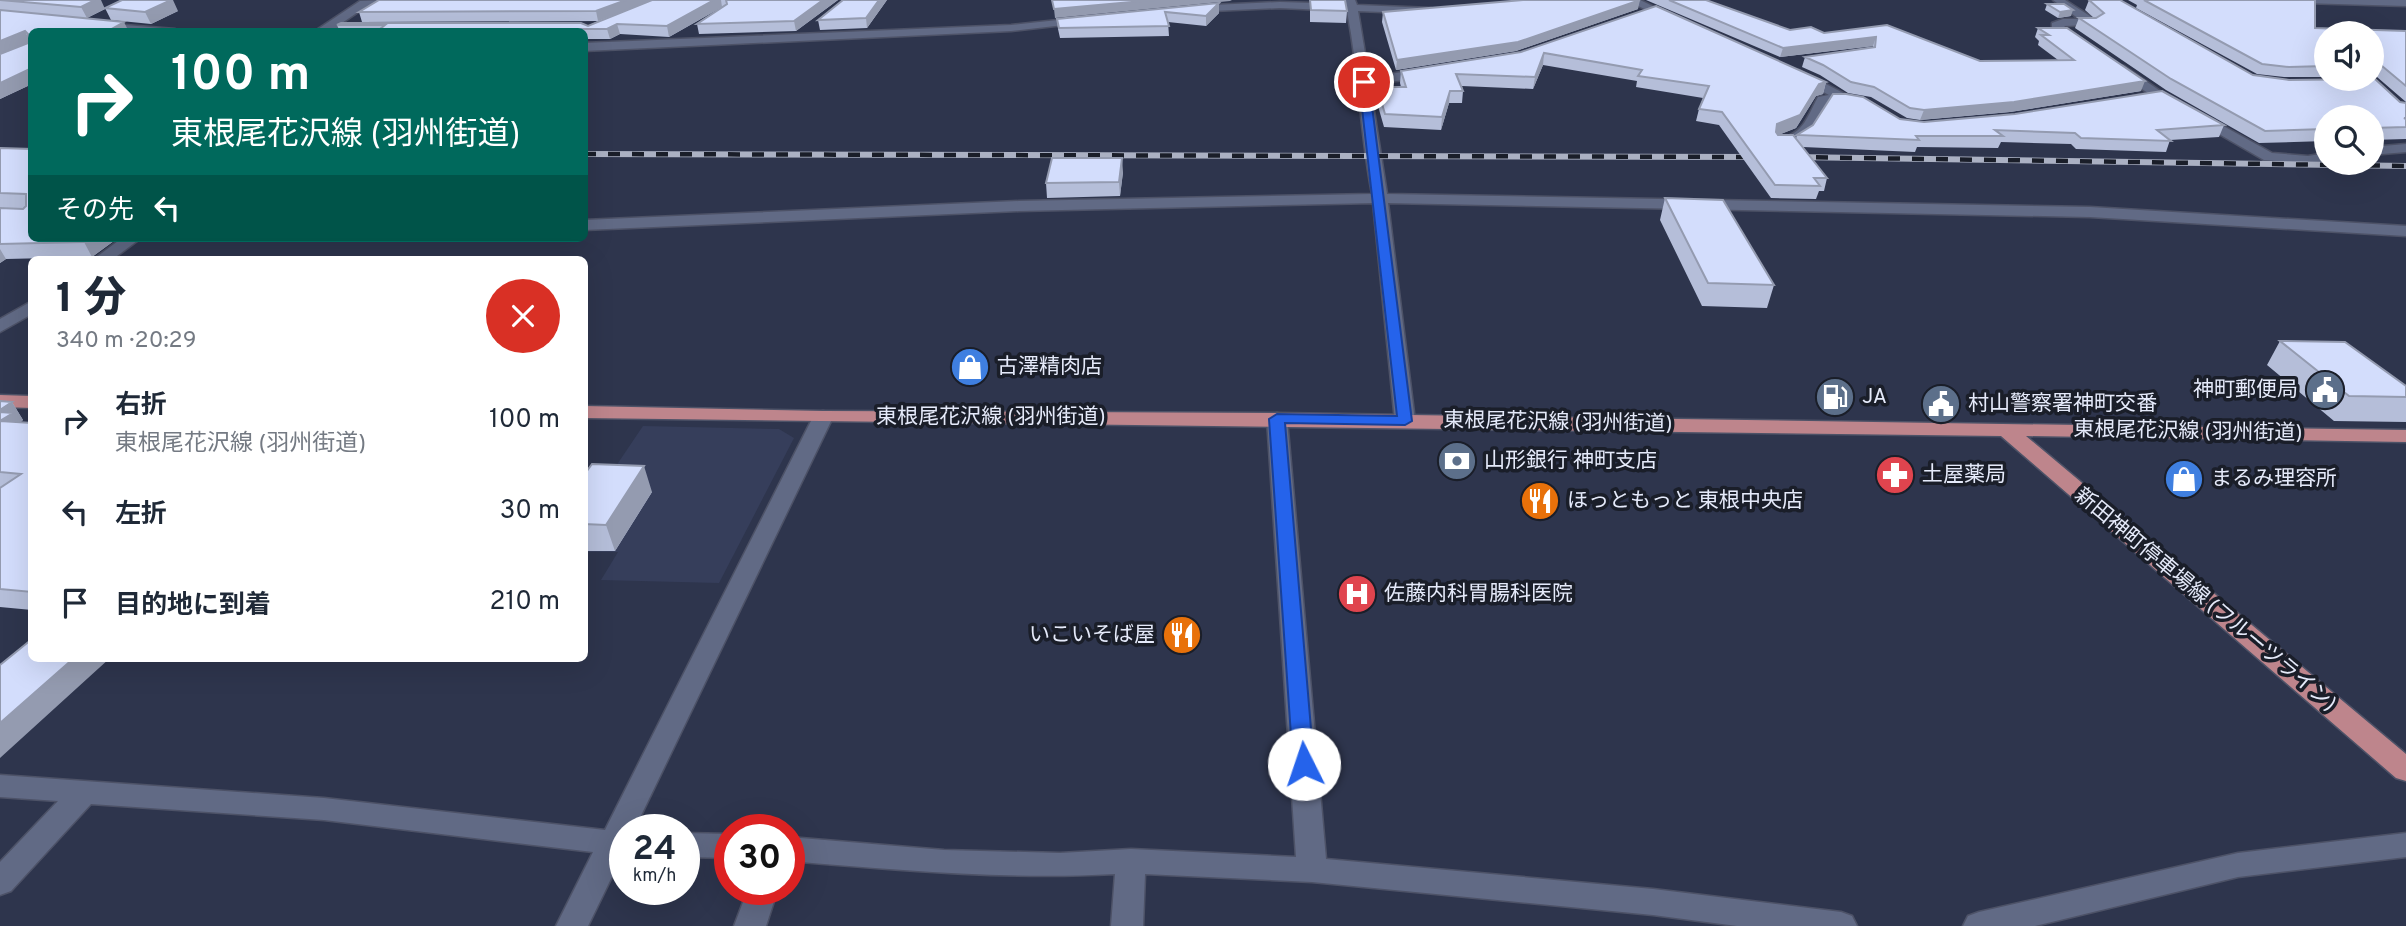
<!DOCTYPE html>
<html lang="ja">
<head>
<meta charset="utf-8">
<style>
	body { margin:0; font-family:Overpass,"Noto Sans JP",sans-serif; background:#f2f2f3; color:#1f2937; height:100vh; display:flex; flex-direction:column; font-size:26px; white-space:nowrap }
	* { box-sizing:border-box; margin:0 }
	p { font-size:23px; color:#747a83 }
	.icon { flex:none; width:38px; height:38px; fill:none; stroke:currentColor; stroke-width:2; stroke-linecap:round; stroke-linejoin:round }
	.map { position:relative; flex:1; overflow:hidden }
	.side { position:absolute; left:28px; top:256px; width:560px; height:406px; display:flex; flex-direction:column; background:#fff; border-radius:10px; box-shadow:0 7px 28px #0002 }
	.side>* { flex:none }
	.banner { position:absolute; left:28px; top:28px; width:560px; height:214px; border-radius:10px; box-shadow:0 7px 28px #0002; background:#00695c; color:#fff; overflow:hidden }
	.fabs { position:absolute; left:2314px; top:21px; display:grid; gap:14px }
	.fabs a { display:grid; place-items:center; width:70px; height:70px; border-radius:50%; background:#fff; box-shadow:0 7px 28px #0002; font-size:35px }
	.speed { position:absolute; left:609px; top:814px; display:flex; gap:14px; font-size:35px; font-weight:700; text-align:center }
	.speed>* { display:grid; place-content:center; width:91px; height:91px; border-radius:50%; background:#fff; box-shadow:0 7px 28px #0002; line-height:1 }
	.speed small { font-size:18px; font-weight:400 }
	.speed .limit { border:10px solid #d22; background:#fff; color:#111 }
	.pin { position:absolute; display:grid; place-items:center; width:60px; height:60px; color:#fff; margin:-30px; border:4px solid #fff; border-radius:50%; box-shadow:0 2px 7px #0007 }
	.me { position:absolute; width:77px; margin:-38px; rotate:356deg; stroke-linejoin:round; filter:drop-shadow(0 0 5px #0008) }
	.turn { display:flex; align-items:center; gap:24px; height:147px; padding:0 28px; font-size:32px }
	.turn .icon { width:91px; height:91px; stroke-width:2.5 }
	.turn b { display:block; font-size:49px; line-height:60px }
	.then { display:flex; align-items:center; height:66px; padding:0 28px; background:#0003; gap:14px; font-size:26px }
	.round { display:grid; place-items:center; flex:none; width:74px; height:74px; border-radius:37px; background:#f2f2f3 }
	.head { display:flex; align-items:center; justify-content:space-between; height:119px; padding:0 28px }
	h1 { font-size:42px; font-weight:800; line-height:52px }
	ul { padding:0; list-style:none }
	li { display:flex; align-items:center; gap:21px; height:91px; padding:0 28px }
	li div { flex:1 }
	li b { display:block; font-size:26px }
	li em { font-style:normal }
	.map>svg:first-child { display:block }
	.built { fill:#363e5b }
	.lines { fill:none; stroke-linecap:round; stroke-linejoin:round }
	.minor-casing { stroke:#4d5267; stroke-width:3 }
	.major-casing { stroke:#4d5267; stroke-width:3 }
	.minor { fill:#616a85; fill-rule:evenodd }
	.major { fill:#be858c; fill-rule:evenodd }
	.rail-casing { stroke:#abb1c3; stroke-width:6 }
	.rail { stroke:#1a1e29; stroke-width:4.5; stroke-dasharray:12; stroke-linecap:butt }
	.wall { fill:#b5bed9 }
	.shaded-wall { fill:#949bb0 }
	.building { fill:#d3ddfc; stroke:#949bb0; stroke-width:2 }
	.route { fill:#2563eb; stroke:#184099; stroke-width:2 }
	.labels { text-anchor:middle; dominant-baseline:central; stroke-width:7; stroke-linejoin:round; paint-order:stroke }
	.poi-label { font-size:21px; fill:#e5eafa; stroke:#1a1e29; text-anchor:start }
	.street-label { font-size:21px; fill:#e5eafa; stroke:#1a1e29 }
</style>
</head>
<body>
<div class="map">
<svg width="2406" height="926" viewBox="0 0 2406 926">
	<rect width="100%" height="100%" fill="#2e354d"/>
	<path class="built" d="M643,426L779,429L794,438L719,583L601,580L618,552H585V512Z"/>
	<g class="lines">
		<g class="minor-casing">
			<path id="minor" d="M386,0L367,6L339,25H365L369,26V30L320,32L318,29L360,1Z
				M1345,0H1355L1357,5L1431,8L1437,11L1431,14L1358,11L1369,77L1429,68L1435,72L1429,76L1370,85L1387,194L2090,207L2406,226V236L2090,217L1388,203L1415,421L1412,425H1398L1395,421L1373,203L1019,211L584,230V220L1019,201L1372,194C1360,133 1359,71 1347,11L1280,8L1191,12L1185,9L1191,6L1280,2L1345,4Z
				M1626,0H1640L1679,19L1669,21Z
				M2053,0H2065L2096,20V24L2092,25L2064,26L2085,41V47H2077L2052,27V23L2063,19H2079Z
				M2298,0H2406V6L2303,3Z
				M1086,17L1090,18V22L1011,31L584,51V43L1011,25Z
				M100,23L175,29L180,32L96,28V24Z
				M2120,65L2124,66L2166,95L2160,99L2133,102V96L2148,93L2116,72V66Z
				M1799,70L1847,95L1872,103L1865,107L1843,102L1828,103C1819,123 1808,148 1782,144V138C1804,133 1808,115 1818,97L1829,95L1795,77V71Z
				M2198,112L2272,153L2308,156L2326,153V161L2308,164L2264,160L2193,119L2191,116Z
				M2406,144V152L2371,155V147Z
				M122,238H141L113,259H94Z
				M32,301V314L0,332V319Z
				M823,411L830,413L833,417L634,830H625V856H622L588,926H556L593,852L324,820L91,804L11,891L0,895V862L58,801L0,797V775L324,798L605,830L813,417L816,413Z
				M1277,413L1284,415L1287,419L1326,859L1653,889L1841,912L1852,916L1857,926H1737L1653,915L1312,882L1145,874L1143,926H1111L1115,874C1006,880 898,870 789,861V837L944,850L1060,853L1131,849L1296,857L1267,419L1270,415Z
				M684,833L730,834V858L684,857Z
				M2406,833V857L2238,877L2035,926H1963L1968,916L1979,912L2238,853Z
				M748,889H778L766,926H734Z"/>
		</g>
		<g class="major-casing">
			<path id="major" d="M0,395L32,396V408L0,407Z
				M584,406L823,411L1277,413L2406,430V442L2026,436L2406,754V781L2396,778L2001,436L584,418Z"/>
		</g>
		<use href="#minor" class="minor"/>
		<use href="#major" class="major"/>
		<g class="rail-casing">
			<path id="rail" d="M584,154L1760,157
				M1792,157L2406,166"/>
		</g>
		<use href="#rail" class="rail"/>
	</g>
	<path class="wall" d="M0,0L105,9L87,18L32,84L0,99Z
		M379,0H838L796,31L699,34L697,24L722,7L669,37L620,34L610,39H584V32H340L337,25L588,26L598,21L362,22L359,12Z
		M887,0L867,28L820,30L818,20Z
		M1296,0H1345L1347,11L1346,23L1310,22V0Z
		M1646,0H1706L1790,30L1824,33L1887,25L1980,61L2058,60L2038,45L2039,41L2035,37L2038,28L2141,91L2010,112L1920,120L1907,118L1871,97L1848,93L1820,75L1802,67L1805,57L1873,47V46L1780,57Z
		M2089,0L2253,75L2406,103V139L2371,140V117H2326V141L2259,143L2166,90L2075,28L2079,18H2094L2085,10Z
		M2128,0H2315V28L2406,31V102L2377,77H2371V33H2326V77H2284L2257,74L2136,8L2137,5Z
		M1219,3V13L1206,26L1168,22L1169,36L1060,38L1058,29L1057,19Z
		M2047,4L2071,16L2058,18L2045,10Z
		M1656,6L1826,82L1823,94L1816,96L1796,128L1778,135L1796,139L1797,135L1900,119L1924,122L2224,125L2219,137L2170,140L2166,152L2076,149L2071,144L2001,142L1998,148L1917,147L1915,152L1803,147L1827,178L1824,191H1819L1816,199L1771,198L1719,125L1696,121L1699,109L1703,98L1636,87L1637,81L1543,65L1533,89L1462,86L1463,91L1462,103H1449L1441,130L1384,127L1376,99L1377,87H1401L1400,83L1401,71L1521,52Z
		M105,8L178,11L151,24L111,20Z
		M1638,9L1516,51L1396,70L1382,22L1383,12Z
		M0,148L118,238L92,257L6,259L0,263Z
		M1123,172L1120,196L1047,198L1046,183Z
		M1665,198L1774,285L1767,308L1702,306L1660,220Z
		M2280,341L2406,386V422L2334,421L2267,365Z
		M0,401L12,402L23,420L20,422L32,423V610L0,607Z
		M584,475L652,492L615,551H584Z"/>
	<path class="shaded-wall" d="M95,0H101L105,9L87,18L81,7Z
		M171,0H173L178,11L151,24L145,12Z
		M626,0H654L598,21L596,11Z
		M714,0H721L722,7L669,37L667,26Z
		M823,0H838L796,31L794,21Z
		M879,0H887L867,28L866,18Z
		M1154,0H1232L1230,1L1055,18L1054,9Z
		M1640,0L1638,9L1516,51L1396,70L1397,60Z
		M1219,3V13L1206,26V16Z
		M2073,10L2071,16L2058,18L2060,12Z
		M124,22L129,32H106Z
		M617,24L620,34L610,39L607,29Z
		M25,31L31,44L0,56V41Z
		M1876,37L1873,46L1780,57L1783,48Z
		M1544,53L1543,65L1533,89L1535,77Z
		M32,68V84L0,99V83Z
		M2145,81L2141,91L2010,112L1920,120L1924,110Z
		M1826,82L1823,94L1816,96L1796,128L1774,137L1777,124L1819,84Z
		M1450,91L1449,103L1441,130L1442,117Z
		M1122,158L1123,172L1120,196L1119,182Z
		M89,238H118L92,257L84,242Z
		M0,249L6,259L0,263Z
		M12,402L23,420L20,423L0,421V410Z
		M644,466L652,492L615,551L606,525Z
		M74,658H110L0,758V723Z"/>
	<path class="building" d="M0,0H95L81,7Z
		M122,0H171L145,12L105,8Z
		M379,0H626L596,11L359,12Z
		M652,0H714L667,26L617,24L607,29H553L550,32H415L420,29H380L385,25H337L341,23H581L588,26Z
		M726,0H823L794,21L697,24L727,4Z
		M843,0H879L866,18L818,20Z
		M1052,0H1154L1054,9Z
		M1310,0H1345L1347,11L1311,10Z
		M1523,0H1640L1518,42L1397,60L1383,12Z
		M1669,0H1706L1790,30L1811,27L1824,33L1887,25L1980,61L2074,60L2041,35H2049L2038,28H2067L2145,81L2014,102L1924,110L1910,108L1874,87L1851,82L1823,65L1805,57L1875,47L1876,37L1783,48Z
		M2089,0H2120L2253,75L2289,80L2371,79L2374,78L2400,102L2406,103V118H2404L2406,119V127L2371,128V117H2326V129L2265,131L2171,79L2079,18H2096L2104,13Z
		M2144,0H2315V28L2406,31V86L2382,66H2371V33H2326V66L2289,67L2262,64Z
		M1219,3L1206,16L1165,12L1169,26L1059,28L1057,19Z
		M2047,4H2064L2073,10L2060,12Z
		M1656,6L1826,82L1819,84L1800,115L1777,124L1776,132L1778,135H1793L1827,178H1814L1820,186L1775,185L1722,112L1699,109L1709,86L1638,76L1642,70L1544,53L1535,77L1456,74L1463,91H1450L1442,117L1385,114L1377,87H1406L1401,71L1521,52Z
		M0,10L124,22L106,32H32V68L0,83V54L28,43V34L25,31L0,41Z
		M2162,91L2224,125L2157,130L2171,141L2081,138L2075,133L1995,130L2003,136H1916L1919,140L1797,135L1813,125L1833,94H1846L1863,97L1900,119L1924,122L2015,114Z
		M0,148L32,149V238H89L84,242L0,244V208L23,209L26,206V194L0,193Z
		M1052,158H1122L1119,182L1046,183Z
		M1665,198L1723,200L1774,285L1708,283Z
		M2280,341L2345,342L2406,386V397L2349,396Z
		M0,401L12,402L0,410Z
		M0,412L13,413L0,421L32,423V592L0,589V488L21,474L0,472Z
		M592,464L644,466L606,525L584,524V475Z
		M32,639V658H74L0,723V665Z"/>
	<path class="route" d="M1364,79L1369,82L1412,421L1405,425L1285,423L1314,764L1311,770L1304,772L1296,770L1293,764L1269,419L1277,414L1397,416L1359,82Z"/>
	<defs>
		<g id="shop-disc" transform="scale(2.0125)"><circle r="9.5" fill="#3f7fe0" stroke="#1a1e29"/><path d="M-5-2.5h2.3a2.7 3.5 0 0 1 5.4 0H5L5.5 6h-11ZM-1.5-2.5h3a1.5 2.3 0 0 0-3 0Z" fill="#fff"/></g>
		<g id="civic-disc" transform="scale(2.0125)"><circle r="9.5" fill="#5c6f8a" stroke="#1a1e29"/><path d="M-.6-6.5H3V-4.5H.6V-3L4-1V1h2V6H-6V1h2V-1L-.6-3ZM-1.2 2.5V6h2.4V2.5Z" fill="#fff"/></g>
		<g id="fuel-disc" transform="scale(2.0125)"><circle r="9.5" fill="#5c6f8a" stroke="#1a1e29"/><path d="M-5.5-6h7V0h2V4h1.3V-2.5L3-4.5l.8-.8L6-3V5H2.5V1h-1V6h-7ZM-4.2-4.7v3.2H.2V-4.7Z" fill="#fff"/></g>
		<g id="bank-disc" transform="scale(2.0125)"><circle r="9.5" fill="#5c6f8a" stroke="#1a1e29"/><path d="M-6-4H6V4H-6ZM0-2.3a2.3 2.3 0 1 0 0 4.6a2.3 2.3 0 1 0 0-4.6Z" fill="#fff"/></g>
		<g id="pharmacy-disc" transform="scale(2.0125)"><circle r="9.5" fill="#e0444e" stroke="#1a1e29"/><path d="M-2-6h4v4h4v4h-4v4h-4v-4h-4v-4h4Z" fill="#fff"/></g>
		<g id="restaurant-disc" transform="scale(2.0125)"><circle r="9.5" fill="#e8710a" stroke="#1a1e29"/><path d="M-5-6h1v4h1v-4h1v4h1v-4h1v5L-1.5 .5V6h-2V.5L-5-1ZM5-6V6H3V1.5H1.5Q1.5-4 5-6Z" fill="#fff"/></g>
		<g id="hospital-disc" transform="scale(2.0125)"><circle r="9.5" fill="#e0444e" stroke="#1a1e29"/><path d="M-5-5h3v3.5h4V-5h3V5h-3V1.5h-4V5h-3Z" fill="#fff"/></g>
	</defs>
	<g fill-rule="evenodd">
		<use href="#shop-disc" x="970" y="367"/>
		<use href="#civic-disc" x="2325" y="390"/>
		<use href="#fuel-disc" x="1835" y="397"/>
		<use href="#civic-disc" x="1941" y="404"/>
		<use href="#bank-disc" x="1457" y="461"/>
		<use href="#pharmacy-disc" x="1895" y="475"/>
		<use href="#shop-disc" x="2184" y="479"/>
		<use href="#restaurant-disc" x="1540" y="501"/>
		<use href="#hospital-disc" x="1357" y="594"/>
		<use href="#restaurant-disc" x="1182" y="635"/>
	</g>
	<g class="labels">
		<g class="poi-label">
			<text x="997" y="367">古澤精肉店</text>
			<text x="2298" y="390" text-anchor="end">神町郵便局</text>
			<text x="1862" y="397">JA</text>
			<text x="1968" y="404">村山警察署神町交番</text>
			<text x="1484" y="461">山形銀行 神町支店</text>
			<text x="1922" y="475">土屋薬局</text>
			<text x="2211" y="479">まるみ理容所</text>
			<text x="1567" y="501">ほっともっと 東根中央店</text>
			<text x="1384" y="594">佐藤内科胃腸科医院</text>
			<text x="1155" y="635" text-anchor="end">いこいそば屋</text>
		</g>
		<g class="street-label">
			<text x="991" y="417">東根尾花沢線 (羽州街道)</text>
			<text transform="translate(1558 423) rotate(1)">東根尾花沢線 (羽州街道)</text>
			<text transform="translate(2188 432) rotate(1)">東根尾花沢線 (羽州街道)</text>
			<text transform="translate(2205 600) rotate(40)">新田神町停車場線 (フルーツライン)</text>
		</g>
	</g>
</svg>
<div class="fabs">
<a><svg class="icon" aria-label="sound" viewBox="0 0 24 24"><path d="M4 9h4l5-4v14l-5-4H4zM17 9q2 3 0 6"/></svg></a>
<a><svg class="icon" aria-label="search" viewBox="0 0 24 24"><circle cx="10" cy="10" r="6"/><path d="M15 15l6 6"/></svg></a>
</div>
<div class="speed"><div>24<small>km/h</small></div><div class="limit">30</div></div>
<div class="pin" style="left:1364px;top:82px;background:#d93025"><svg class="icon" aria-label="arrive" viewBox="0 0 24 24"><path d="M6 21V4h12l-3 4 3 4H6"/></svg></div>
<svg class="me" style="left:1304px;top:764px" viewBox="-20 -20 40 40"><circle r="19" fill="#fff"/><path d="M0-13L10 11 0 6-10 11z" fill="#2563eb"/></svg>
<div class="banner">
<div class="turn"><svg class="icon" aria-label="right" viewBox="0 0 24 24"><path d="M7 20v-9h11M14 6l5 5-5 5"/></svg><div><b>100 m</b>東根尾花沢線 (羽州街道)</div></div>
<div class="then">その先<svg class="icon" aria-label="left" viewBox="0 0 24 24"><path d="M17 20v-9H6M10 6l-5 5 5 5"/></svg></div>
</div>
<section class="side">
<div class="head"><div><h1>1 分</h1><p>340 m · 20:29</p></div><a class="round" style="background:#d93025;color:#fff"><svg class="icon" aria-label="close" viewBox="0 0 24 24"><path d="M6 6l12 12M18 6L6 18"/></svg></a></div>
<ul>
<li><svg class="icon" aria-label="right" viewBox="0 0 24 24"><path d="M7 20v-9h11M14 6l5 5-5 5"/></svg><div><b>右折</b><p>東根尾花沢線 (羽州街道)</p></div><em>100 m</em></li>
<li><svg class="icon" aria-label="left" viewBox="0 0 24 24"><path d="M17 20v-9H6M10 6l-5 5 5 5"/></svg><div><b>左折</b></div><em>30 m</em></li>
<li><svg class="icon" aria-label="arrive" viewBox="0 0 24 24"><path d="M6 21V4h12l-3 4 3 4H6"/></svg><div><b>目的地に到着</b></div><em>210 m</em></li>
</ul>
</section>
</div>
</body>
</html>
